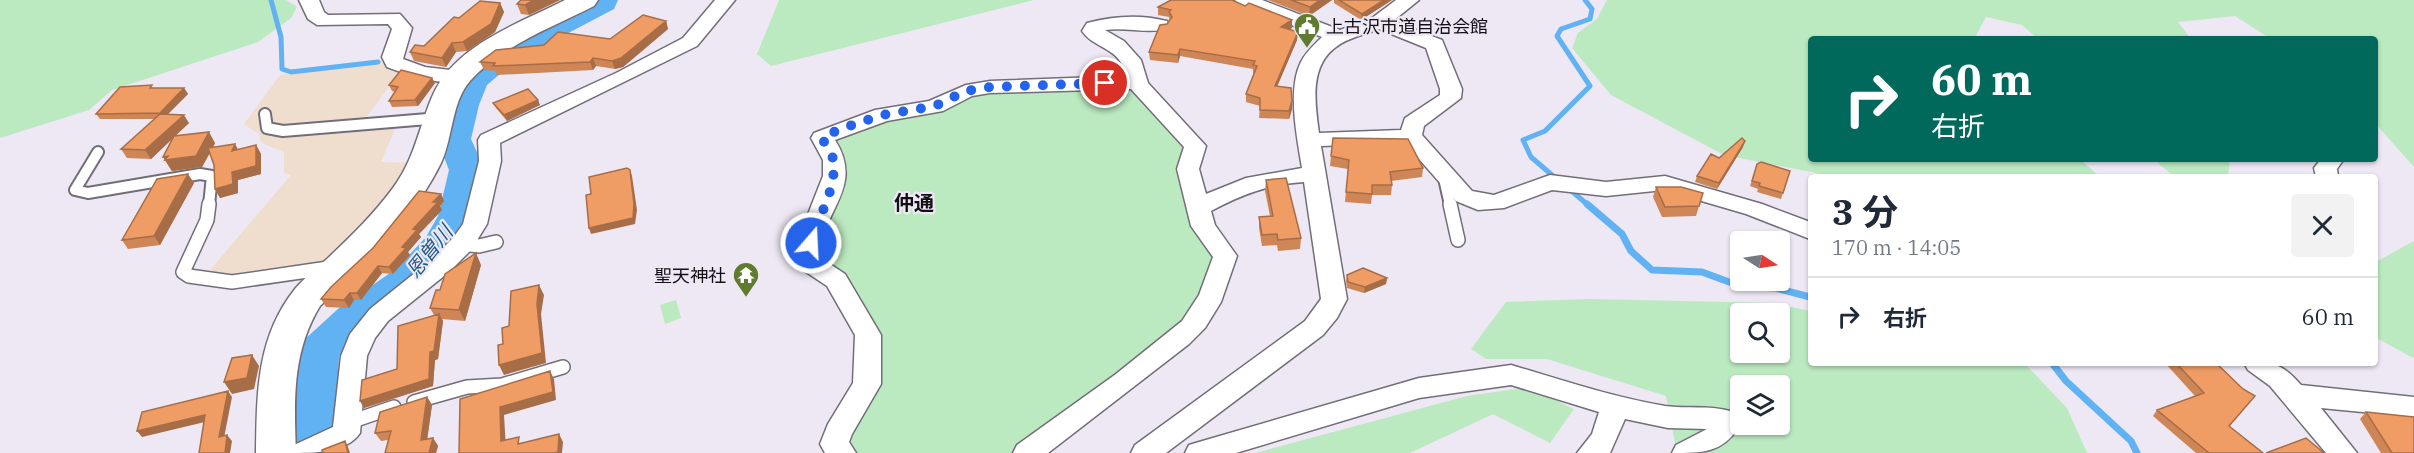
<!DOCTYPE html>
<html lang="ja">
<head>
<meta charset="utf-8">
<style>
	body { margin:0; font-family:"IBM Plex Serif","Noto Sans JP",serif; background:#f2f2f3; color:#1f2937; height:100vh; display:flex; flex-direction:column; font-size:22px; white-space:nowrap }
	* { box-sizing:border-box; margin:0 }
	p { font-size:20px; color:#747a83 }
	.icon { flex:none; width:33px; height:33px; fill:none; stroke:currentColor; stroke-width:2; stroke-linecap:round; stroke-linejoin:round }
	.map { position:relative; flex:1; overflow:hidden }
	.panel { position:absolute; left:1808px; top:174px; width:570px; height:192px; display:flex; flex-direction:column; background:#fff; border-radius:6px; box-shadow:0 2px 4px #0004 }
	.panel>* { flex:none }
	.hud { position:absolute; left:1808px; top:36px; width:570px; height:126px; border-radius:6px; box-shadow:0 2px 4px #0004; background:#00695c; color:#fff; overflow:hidden }
	.needle { width:39px; rotate:102deg }
	.tools { position:absolute; left:1730px; top:231px; display:grid; gap:12px }
	.tools a { display:grid; place-items:center; width:60px; height:60px; border-radius:6px; background:#fff; box-shadow:0 2px 4px #0004; font-size:30px }
	.pin { position:absolute; display:grid; place-items:center; width:51px; height:51px; color:#fff; margin:-26px; border:3px solid #fff; border-radius:50%; box-shadow:0 2px 6px #0007 }
	.me { position:absolute; width:66px; margin:-33px; rotate:19deg; stroke-linejoin:round; filter:drop-shadow(0 0 4px #0008) }
	.turn { display:flex; align-items:center; gap:21px; height:126px; padding:0 24px; font-size:27px }
	.turn .icon { width:78px; height:78px; stroke-width:2.5 }
	.turn b { display:block; font-size:42px; line-height:51px }
	.round { display:grid; place-items:center; flex:none; width:63px; height:63px; border-radius:6px; background:#f2f2f3 }
	.headline { display:flex; align-items:center; justify-content:space-between; height:102px; padding:0 24px }
	h1 { font-size:36px; font-weight:700; line-height:45px }
	ul { padding:0; list-style:none }
	li { display:flex; align-items:center; gap:18px; height:78px; padding:0 24px; border-top:2px solid #e0e1e3 }
	li div { flex:1 }
	li b { display:block; font-size:22px }
	li em { font-style:normal }
	.map>svg:first-child { display:block }
	.industrial { fill:#efddcd }
	.green { fill:#bbe9c0; fill-rule:evenodd }
	.lines { fill:none; stroke-linecap:round; stroke-linejoin:round }
	.stream-far1 { stroke:#61b2f2; stroke-width:5 }
	.stream { stroke:#61b2f2; stroke-width:7 }
	.river { fill:#61b2f2; fill-rule:evenodd }
	.lane-far1-casing { stroke:#726e79; stroke-width:14 }
	.lane-casing { stroke:#726e79; stroke-width:16 }
	.street-casing { stroke:#726e79; stroke-width:3 }
	.secondary-casing { stroke:#726e79; stroke-width:3 }
	.lane-far1 { stroke:#fff; stroke-width:10 }
	.lane { stroke:#fff; stroke-width:13 }
	.street { fill:#fff; fill-rule:evenodd }
	.secondary { fill:#fff; fill-rule:evenodd }
	.wall { fill:#ce8657 }
	.shaded-wall { fill:#a76d47 }
	.building { fill:#ef9c65; stroke:#a76d47; stroke-width:1.5 }
	.route { stroke:#2563eb; stroke-width:10; stroke-dasharray:0 18 }
	.labels { text-anchor:middle; dominant-baseline:central; stroke-width:4.5; stroke-linejoin:round; paint-order:stroke }
	.poi-label { font-size:18px; fill:#121014; stroke:#ede8f4; text-anchor:start }
	.neighbourhood-label { font-size:20px; font-weight:bold; fill:#121014; stroke:#ede8f4 }
	.water-label { font-size:20px; font-style:italic; fill:#225c86; stroke:#ede8f4 }
</style>
</head>
<body>
<div class="map">
<svg width="2414" height="453" viewBox="0 0 2414 453">
	<rect width="100%" height="100%" fill="#ede8f4"/>
	<path class="industrial" d="M385,61L386,65L400,72L359,127L397,124L381,162L416,163L329,266L233,279L205,276L291,175L284,173V152L264,144L260,140L259,134L244,124L280,75Z"/>
	<path class="green" d="M0,0H286L297,7L291,18L258,42L112,90L89,110L0,138Z
		M779,0H1034L771,66L757,54Z
		M1607,0H2414V167L2375,123L2374,39H2271L2235,16L2178,22L2191,39H2038L2022,25L1986,17L1974,39H1810V159H2080L2100,177H1837L1724,155L1611,95L1572,48L1578,33L1597,19Z
		M1015,89H1137L1186,148L1217,255L1199,299L1180,326L1015,453H853L841,446L876,336L814,255L832,136L969,94Z
		M2153,159H2230L2228,177H2175Z
		M2414,241V357L2413,358L2375,337L2374,263Z
		M1590,299L1773,303L1810,311V363H2024L2067,408L2087,453H1677L1666,396L1547,359H1486L1471,349L1506,302ZM1740,314H1779V352H1740ZM1740,386H1779V424H1740Z
		M676,300L681,318L665,324L660,305Z
		M1529,387L1574,409L1550,443L1493,414L1410,453H1255L1467,396Z"/>
	<g class="lines">
		<path class="stream-far1" d="M271,0L281,37L282,69L291,72L378,62
			M1559,181L1531,157L1523,140L1545,131L1590,86L1557,36L1561,29L1590,19L1592,9L1585,0
			M1567,187L1588,205"/>
		<path class="stream" d="M1587,204L1622,234L1631,251L1652,270L1702,272L1740,286L1776,288L1810,297
			M2052,363L2066,381L2131,441L2137,453"/>
		<path class="river" d="M585,0H618L614,9L536,50L508,67L487,85L479,105L471,139L485,170L476,216L453,254L424,287L367,328L339,356L335,434L329,446L313,451L297,446L291,434L298,351L304,340L339,308L396,269L426,237L438,216L449,170L437,139L445,105L460,74L486,53L514,36Z"/>
		<g class="lane-far1-casing">
			<path id="lane-far1" d="M265,114L267,128L283,131L440,118
				M98,152L75,190L88,193L200,174L212,176L209,205
				M1443,174L1450,205"/>
		</g>
		<g class="lane-casing">
			<path id="lane" d="M209,204L207,220L183,272L189,276L232,282L328,268
				M1450,204L1458,240
				M462,244L479,246L496,242
				M414,402L467,387L502,385L563,367
				M347,423L394,407"/>
		</g>
		<g class="street-casing">
			<path id="street" d="M299,0H319L324,12L328,15L400,14L412,28L403,59L425,67L467,72L470,76L467,80C441,87 411,76 387,67L382,57L392,29L388,24L317,25L308,19Z
				M715,0H735L697,46L500,143L501,161L487,224L471,250L449,272L388,321L375,338L367,356L360,433C347,453 313,453 290,453L294,445L333,427L341,356L350,334L370,309L431,260L453,238L463,224L479,161L478,140L481,135L616,73L683,38Z
				M1235,0H1262L1340,30L1372,18L1396,0H1419L1393,21L1442,40L1462,89L1461,98L1424,126L1422,135L1472,191L1494,195L1550,175L1606,182L1665,176L1762,204L1810,222V239L1746,214L1664,190L1606,196L1552,190L1504,208L1478,210L1456,201L1405,143L1321,146L1347,299L1337,318L1323,335L1166,453H1131L1135,445L1305,321L1321,299L1304,182C1269,184 1241,195 1211,211L1215,225L1237,256L1221,302L1205,328L1189,344L1048,453H1013L1017,445L1116,374L1182,321L1199,295L1213,257L1191,226L1177,169L1184,147L1131,89L990,93L972,96L943,111L887,121L835,140C866,189 819,211 821,258L845,274L881,335V384L852,434L849,442L856,453H825L820,444L828,424L853,383L855,335L827,286L800,268L797,262L799,237L823,176V160L811,138L814,133L875,110L929,101L966,85L990,81L1126,76C1120,46 1095,50 1082,31L1087,23C1113,16 1140,14 1167,21L1170,25L1167,29C1148,34 1126,27 1105,30L1124,41L1141,60L1148,83L1206,146L1199,169L1206,194L1246,178L1302,168C1297,138 1287,89 1301,62C1305,53 1315,44 1322,37L1238,4ZM1379,29L1426,48L1440,89V95L1405,118L1401,130L1319,133C1315,104 1309,66 1336,47C1347,38 1366,34 1379,29Z
				M2321,159H2344L2337,169L2338,177H2316L2314,168Z
				M2244,363C2274,363 2281,362 2301,385L2414,397V417L2321,408L2357,453H2326L2270,386L2248,370Z
				M1511,365C1562,380 1612,397 1665,406C1686,409 1709,405 1730,411L1739,427C1722,453 1703,453 1672,453L1676,445L1707,429L1668,428L1625,419L1610,453H1577L1592,434L1599,412L1511,385L1419,398L1236,453H1185L1189,445L1199,442L1419,378Z"/>
		</g>
		<g class="secondary-casing">
			<path id="secondary" d="M565,0H598L594,6C553,27 501,46 470,81C451,103 453,138 441,163C414,219 364,263 320,306C292,352 294,400 296,453H256C257,394 256,338 295,289C304,278 317,268 328,258C351,236 374,214 393,188C415,158 418,130 432,97C454,45 518,24 565,0Z"/>
		</g>
		<use href="#lane-far1" class="lane-far1"/>
		<use href="#lane" class="lane"/>
		<use href="#street" class="street"/>
		<use href="#secondary" class="secondary"/>
	</g>
	<path class="wall" d="M521,0H560L529,15L521,14L517,4Z
		M1268,0H1332L1309,16Z
		M1334,0H1392L1361,20L1334,3Z
		M500,3L504,12L495,32L467,51L456,52L446,67L414,61L410,52L424,46L459,18Z
		M1245,6L1292,20V28L1289,30L1297,40L1277,86L1292,101V109L1289,119L1259,118L1260,106L1246,102V94L1254,73H1253V69L1180,56L1178,63L1150,60L1149,52L1170,21L1169,17L1158,15V7Z
		M666,21L668,29L623,67L615,69L596,66L593,70L497,75L495,71L484,70L480,62L610,39Z
		M432,78L435,83L418,106L392,107L389,101L395,92L392,91L389,85Z
		M154,88H184L188,94L168,114L189,123L176,135L215,143L213,148L238,150L256,145L261,154V174L238,180V193L220,198L215,189L214,165L210,153L202,167L172,171L163,157L172,139L151,159L127,158L121,149L154,119H100L96,114Z
		M493,103L540,105L507,121L496,108Z
		M1743,147L1717,189L1695,182L1697,176L1719,158Z
		M1331,156L1423,168L1422,177L1391,181L1392,185L1391,195H1372L1371,204L1345,202L1348,169L1330,166Z
		M1757,164L1790,171L1781,199L1757,192L1758,189L1750,186Z
		M1266,180L1301,238L1300,249L1278,251L1277,245L1262,246L1259,228V217L1270,216L1265,191Z
		M194,183L160,245L128,249L122,240Z
		M1656,187L1703,193L1696,216L1662,217L1653,197Z
		M441,194L444,201L440,206L442,210L419,234L421,237L408,252L410,255L393,274L382,273L361,300H354L349,308L326,307L321,299Z
		M481,265L465,321L442,319L443,321L438,359L435,360L433,386L364,408L360,401L397,369L434,315L430,308L440,290Z
		M1347,275L1387,278L1386,284L1364,293L1347,288L1346,281Z
		M2165,363H2216L2250,402L2229,426L2263,453H2196L2153,416L2157,410L2195,396Z
		M427,397L432,405L427,439L433,438L438,446L436,453H385L388,440L381,441L375,433Z
		M2366,412L2414,453H2381L2360,419Z"/>
	<path class="shaded-wall" d="M534,0H560L529,15L525,5Z
		M1320,0H1332L1309,16L1310,7Z
		M1384,0H1392L1361,20L1362,14Z
		M500,3L504,12L495,32L467,51L463,42Z
		M1292,20V28L1281,35V27Z
		M666,21L668,29L623,67L615,69L612,61Z
		M1298,32L1297,40L1274,94L1275,86Z
		M452,43L456,52L446,67L442,58Z
		M1180,49V56L1178,63V55Z
		M593,58L596,66L593,70L590,62Z
		M432,78L435,83L418,106L415,100Z
		M184,88L188,94L163,119L160,113Z
		M538,100L540,105L507,121L504,115Z
		M1292,101V109L1289,119V111Z
		M184,115L189,123L151,159L145,150Z
		M209,132L215,143L202,167L172,171L163,157L168,156Z
		M1745,141L1743,147L1717,189L1719,183Z
		M235,144L240,153L232,151Z
		M256,145L261,154V174L238,180V193L220,198L215,189Z
		M630,170L632,176L637,210L635,224L591,234L589,228Z
		M188,174L194,183L160,245L154,236Z
		M441,194L444,201L440,206L442,210L419,234L421,237L408,252L410,255L393,274L389,267L413,229L433,202Z
		M476,253L481,265L465,321L459,310Z
		M378,266L382,273L361,300L357,293Z
		M1387,278L1386,284L1364,293L1365,287Z
		M539,285L544,295L541,314L546,363L504,375L499,365Z
		M350,293L354,300L349,308L344,300Z
		M439,314L443,321L438,359L435,360L433,386L364,408L360,401L430,352Z
		M252,355L259,366L254,389L232,394L224,382Z
		M550,371L554,379L556,400L504,415L506,449L501,441L500,407Z
		M228,391L232,397L223,443L219,437Z
		M427,397L432,405L426,448L421,440Z
		M205,415L209,421L142,437L137,431Z
		M559,434L563,442L562,453H554Z
		M227,435L232,441L230,453H225Z
		M433,438L438,446L436,453H429Z
		M345,441L348,447L350,453H348Z"/>
	<path class="building" d="M521,0H534L525,5L517,4Z
		M1171,0H1232L1245,6L1249,3L1292,20L1281,27L1298,32L1275,86L1291,88L1292,101L1289,111L1260,110V98L1246,94L1257,66L1253,65L1255,61L1180,49L1178,55L1149,52L1160,25L1167,24L1172,17L1169,12L1171,10L1158,7Z
		M1291,0H1320L1310,7Z
		M1339,0H1384L1362,14Z
		M480,1L500,3L491,24L463,42L452,43L442,58L410,52L415,45L424,46L454,17L459,18Z
		M643,15L666,21L621,58L612,61L593,58L590,62L493,66L495,63L480,62L496,50L544,45L558,32L610,39Z
		M401,70L432,78L415,100L389,101L398,87L389,85Z
		M152,85L150,88H184L160,113L96,114L120,87Z
		M528,89L538,100L504,115L493,103Z
		M160,114L184,115L145,150L121,149Z
		M209,132L196,156L165,160L168,156L163,157L174,136Z
		M1333,138L1408,139L1423,168L1390,172L1392,185H1372V194L1346,192L1349,160L1331,156Z
		M1742,138L1745,141L1719,183L1697,176L1711,154L1719,158Z
		M235,144L232,151L256,145V166L232,172L233,184L215,189L214,165L208,148Z
		M1761,162L1790,171L1783,193L1759,186L1760,183L1752,181L1757,164Z
		M627,168L630,170L634,204L633,218L589,228L586,195L591,194L589,177Z
		M188,174L154,236L122,240L157,179Z
		M1824,175L1836,177H1824Z
		M1286,178L1301,238L1278,240L1277,234L1262,235L1259,217L1273,216L1266,180Z
		M1656,187H1681L1703,193L1699,206L1665,207Z
		M419,191L441,194L433,202H438L413,229L417,230L402,247L406,248L389,267L378,266L357,293H350L344,300L321,299L331,287L373,248Z
		M476,253L459,310L430,308L436,290H440L445,274Z
		M1363,268L1387,278L1365,287L1348,282L1347,275Z
		M539,285L537,304L542,353L499,365L498,345L503,344L502,328L509,326L511,291Z
		M439,314L434,351L430,352L429,379L360,401L362,380L397,369L398,326Z
		M252,355L247,378L224,382L232,358Z
		M2176,363H2216L2243,389L2255,396L2229,426L2263,453H2209L2157,410L2204,393Z
		M550,371L553,392L500,407L501,441L519,437L518,444L559,434L558,452L554,453H459L460,399Z
		M228,391L219,437L227,435L225,453H199L205,415L137,431L142,412Z
		M427,397L421,440L433,438L429,453H385L391,431L375,433L380,412Z
		M2366,412L2414,417V453H2392Z
		M2306,438L2324,453H2266Z
		M345,441L348,453H323L322,450Z"/>
	<g class="lines">
		<path class="route" d="M811,243L832,186L835,162L822,138L840,129L883,115L935,106L966,91L990,87L1105,83"/>
	</g>
	<defs>
		<g id="civic-pin" transform="scale(1.35)"><path d="M0 17L-7.5 6A9.5 9.5 0 1 1 7.5 6Z" fill="#5f7b2f" stroke="#ede8f4"/><path d="M-.6-6.5H3V-4.5H.6V-3L4-1V1h2V6H-6V1h2V-1L-.6-3ZM-1.2 2.5V6h2.4V2.5Z" fill="#fff"/></g>
		<g id="temple-pin" transform="scale(1.35)"><path d="M0 17L-7.5 6A9.5 9.5 0 1 1 7.5 6Z" fill="#5f7b2f" stroke="#ede8f4"/><path d="M0-6L5-2H3V0L6.5 2.5H4V6H1.5V3h-3V6H-4V2.5H-6.5L-3 0V-2H-5Z" fill="#fff"/></g>
	</defs>
	<g fill-rule="evenodd">
		<use href="#civic-pin" x="1307" y="26"/>
		<use href="#temple-pin" x="746" y="275"/>
	</g>
	<g class="labels">
		<g class="poi-label">
			<text x="1326" y="26">上古沢市道自治会館</text>
			<text x="726" y="275" text-anchor="end">聖天神社</text>
		</g>
		<g class="neighbourhood-label">
			<text x="914" y="202">仲通</text>
		</g>
		<g class="water-label">
			<text transform="translate(429 251) rotate(-51)">恩曽川</text>
		</g>
	</g>
</svg>
<div class="tools">
<a><svg class="needle" viewBox="-14 -14 28 28"><path d="M0-13l5 13h-10z" fill="#e53935"/><path d="M0 13l5-13h-10z" fill="#747a83"/></svg></a>
<a><svg class="icon" aria-label="search" viewBox="0 0 24 24"><circle cx="10" cy="10" r="6"/><path d="M15 15l6 6"/></svg></a>
<a><svg class="icon" aria-label="layers" viewBox="0 0 24 24"><path d="M12 4l9 5-9 5-9-5zM3 14l9 5 9-5"/></svg></a>
</div>
<div class="pin" style="left:1105px;top:83px;background:#d93025"><svg class="icon" aria-label="arrive" viewBox="0 0 24 24"><path d="M6 21V4h12l-3 4 3 4H6"/></svg></div>
<svg class="me" style="left:811px;top:243px" viewBox="-20 -20 40 40"><circle r="17" fill="#2563eb" stroke="#fff" stroke-width="3"/><path d="M0-11L8 9 0 5-8 9z" fill="#fff"/></svg>
<div class="hud">
<div class="turn"><svg class="icon" aria-label="right" viewBox="0 0 24 24"><path d="M7 20v-9h11M14 6l5 5-5 5"/></svg><div><b>60 m</b>右折</div></div>
</div>
<section class="panel">
<div class="headline"><div><h1>3 分</h1><p>170 m · 14:05</p></div><a class="round"><svg class="icon" aria-label="close" viewBox="0 0 24 24"><path d="M6 6l12 12M18 6L6 18"/></svg></a></div>
<ul>
<li><svg class="icon" aria-label="right" viewBox="0 0 24 24"><path d="M7 20v-9h11M14 6l5 5-5 5"/></svg><div><b>右折</b></div><em>60 m</em></li>
</ul>
</section>
</div>
</body>
</html>
